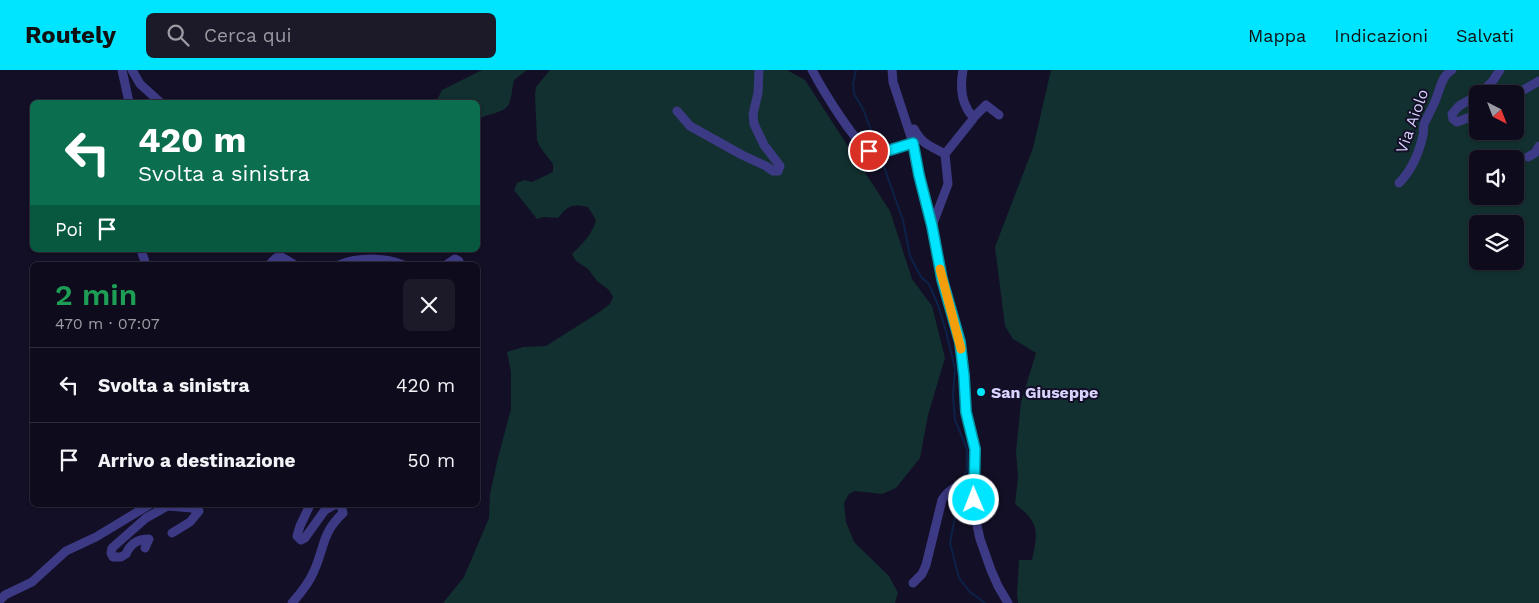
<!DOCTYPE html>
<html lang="it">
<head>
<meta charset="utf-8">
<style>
	body { margin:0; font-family:"Work Sans",sans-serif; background:#1c1929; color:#f1f3f6; height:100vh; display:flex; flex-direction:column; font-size:19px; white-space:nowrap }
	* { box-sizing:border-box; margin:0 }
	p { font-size:16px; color:#9b9ba3 }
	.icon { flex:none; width:28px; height:28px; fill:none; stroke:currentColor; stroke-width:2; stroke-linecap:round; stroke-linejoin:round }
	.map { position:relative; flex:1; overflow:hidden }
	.panel { position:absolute; left:30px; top:192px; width:450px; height:245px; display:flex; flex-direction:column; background:#0e0b1c; border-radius:8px; box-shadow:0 1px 4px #0004,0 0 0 1px #2e2b3b }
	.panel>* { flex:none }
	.banner { position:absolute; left:30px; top:30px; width:450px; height:152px; border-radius:8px; box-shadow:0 1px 4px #0004,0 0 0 1px #2e2b3b; background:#0b6e4f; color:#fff; overflow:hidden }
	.needle { width:32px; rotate:138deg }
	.buttons { position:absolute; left:1469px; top:15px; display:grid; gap:10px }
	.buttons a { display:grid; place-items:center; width:55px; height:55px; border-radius:8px; background:#0e0b1c; box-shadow:0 1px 4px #0004,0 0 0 1px #2e2b3b; font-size:25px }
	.pin { position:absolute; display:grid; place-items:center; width:42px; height:42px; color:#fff; margin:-21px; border:2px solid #fff; border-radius:50%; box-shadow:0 1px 5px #0007 }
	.me { position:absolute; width:55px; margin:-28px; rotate:359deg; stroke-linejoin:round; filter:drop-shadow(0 0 4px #0008) }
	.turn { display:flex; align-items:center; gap:18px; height:105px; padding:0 25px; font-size:22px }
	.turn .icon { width:65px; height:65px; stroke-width:2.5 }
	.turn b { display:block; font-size:35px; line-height:42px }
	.then { display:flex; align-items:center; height:48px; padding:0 25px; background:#0003; gap:10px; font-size:19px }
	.round { display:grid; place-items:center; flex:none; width:52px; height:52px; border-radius:8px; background:#1c1929 }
	.headline { display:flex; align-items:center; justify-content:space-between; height:85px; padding:0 25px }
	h1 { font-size:30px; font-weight:600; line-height:38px; color:#1e9e55 }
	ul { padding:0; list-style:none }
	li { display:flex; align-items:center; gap:15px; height:75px; padding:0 25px; border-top:1px solid #2e2b3b }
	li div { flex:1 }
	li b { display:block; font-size:19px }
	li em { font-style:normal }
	header { display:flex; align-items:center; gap:30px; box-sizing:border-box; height:70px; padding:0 25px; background:#00e5ff; color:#111 }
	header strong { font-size:24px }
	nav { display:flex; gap:28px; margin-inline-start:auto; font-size:18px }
	.search { width:350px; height:45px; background:#1c1929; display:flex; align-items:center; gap:12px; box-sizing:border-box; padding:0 18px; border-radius:8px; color:#9b9ba3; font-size:19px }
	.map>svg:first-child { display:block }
	.green { fill:#12302f; fill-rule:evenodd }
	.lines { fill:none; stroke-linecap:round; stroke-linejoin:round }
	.stream { stroke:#0c2248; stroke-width:2 }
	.minor { stroke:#3d3a85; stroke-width:9 }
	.route-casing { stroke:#0095a6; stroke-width:12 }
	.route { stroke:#00e5ff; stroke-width:9 }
	.slow { stroke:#f59e0b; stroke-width:9 }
	.poi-dot { fill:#00e5ff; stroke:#130f26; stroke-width:2 }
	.labels { text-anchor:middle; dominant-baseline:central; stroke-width:4; stroke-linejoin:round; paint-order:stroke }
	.street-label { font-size:16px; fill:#d9d4ff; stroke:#130f26 }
	.poi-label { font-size:16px; font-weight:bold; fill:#d9d4ff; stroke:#130f26; text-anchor:start }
</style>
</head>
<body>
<header>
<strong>Routely</strong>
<div class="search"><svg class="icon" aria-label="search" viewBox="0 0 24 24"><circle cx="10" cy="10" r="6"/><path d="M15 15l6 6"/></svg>Cerca qui</div>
<nav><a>Mappa</a><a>Indicazioni</a><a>Salvati</a></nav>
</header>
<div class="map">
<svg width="1539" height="533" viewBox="0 0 1539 533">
	<rect width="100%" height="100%" fill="#130f26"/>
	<path class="green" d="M482,0H527L514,10C512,17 512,27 509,34C504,44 486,43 478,50V32H436L442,20Z
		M550,0H787L805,10L890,141L912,209L932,236L945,288L928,345L920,388L896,418L882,424L855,421L849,424L844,433L846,452L854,472L889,506L898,523L895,533H443L464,507L489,448L490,424L498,388L511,339V302L507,282L523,277L546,276L598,243L610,234L613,227L609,220L597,211L588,199L576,191L572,184C583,173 592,165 596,150L588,137C571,134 569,135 558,148L543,147L537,149L514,120L517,113L524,110L532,112L553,102V94L540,77L537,70L535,25L536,17Z
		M1051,0H1539V533H1018L1017,524L1019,490H1032C1038,461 1040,453 1015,434L1018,407L1016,382L1021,332L1036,283L1013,269L1005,256L995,177L1033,78ZM1478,24H1515V61H1478ZM1478,89H1515V126H1478ZM1478,154H1515V191H1478Z"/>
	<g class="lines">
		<path class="stream" d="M856,0L853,14L854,24L863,39L879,81
			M880,86L903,150L910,186L921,207L929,214L938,235L946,261L955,299L953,326L955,350L967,379V400L962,412
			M960,419L950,473L959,508L970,522L985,533"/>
		<path class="minor" d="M122,0L129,32
			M132,0L140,14L160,32
			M812,0C820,15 860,84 876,84C888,84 902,77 913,73
			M892,0L893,12L913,73L919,105L932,156L942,209L960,272L964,306L966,341L975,379L974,413L975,446L980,469L991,500L998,516L1008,533
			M1479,24L1492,12L1500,0
			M1478,25L1459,36L1452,44L1453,49L1457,52L1478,44
			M1515,25L1539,11
			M677,41L690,56L742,85L766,96L773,101H778L780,96L764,75L754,54L753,44L758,23L759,0
			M973,47L975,46L986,35L999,45
			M911,59H914C923,75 929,75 945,84
			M1528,87L1535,83L1539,76
			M1399,113C1411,101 1419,83 1423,65C1424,62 1423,58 1424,54C1428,45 1434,36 1437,26C1441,16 1442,6 1452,0
			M932,156L948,114L945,84L973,49V47C961,34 960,16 963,0
			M141,180L146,195
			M272,195L271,193L276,188L280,186L295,195
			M339,195C358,187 384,187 403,195
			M446,195L455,189L459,191V195
			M310,435L300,456L297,466L301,470L305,468L325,440L334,435
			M168,436L192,438L199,441L190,452L172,463
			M145,478L149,469C138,469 130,474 126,484L121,487H113L111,483L112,478L146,448L169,435
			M913,513L922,504L926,495L942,430C950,417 960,415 974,413
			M0,530L5,525L32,512L66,481L96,467L149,435
			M292,533C300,524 309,513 314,501C325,477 321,464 343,443L341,435H338"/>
	</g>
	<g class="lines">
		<g class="route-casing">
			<path id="route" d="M869,81L877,84L913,73L919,105L932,156L942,209L960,272L964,306L966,342L975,379L974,430"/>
		</g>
		<use href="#route" class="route"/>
		<path class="slow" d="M940,199L961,279"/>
	</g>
	<circle class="poi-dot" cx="981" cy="322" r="5"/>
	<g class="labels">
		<g class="street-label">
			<text transform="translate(1412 51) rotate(-70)">Via Aiolo</text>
		</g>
		<g class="poi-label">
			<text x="991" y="322">San Giuseppe</text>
		</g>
	</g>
</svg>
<div class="buttons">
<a><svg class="needle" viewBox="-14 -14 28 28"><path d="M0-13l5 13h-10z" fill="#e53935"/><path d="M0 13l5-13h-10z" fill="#9b9ba3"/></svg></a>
<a><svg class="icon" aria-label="sound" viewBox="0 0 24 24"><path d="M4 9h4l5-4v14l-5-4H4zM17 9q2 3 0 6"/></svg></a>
<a><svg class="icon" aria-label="layers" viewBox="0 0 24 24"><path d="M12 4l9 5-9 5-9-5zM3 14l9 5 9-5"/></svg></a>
</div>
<div class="pin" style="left:869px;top:81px;background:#d93025"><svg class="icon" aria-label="arrive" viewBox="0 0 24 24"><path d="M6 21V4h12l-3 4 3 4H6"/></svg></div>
<svg class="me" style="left:974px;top:430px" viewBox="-20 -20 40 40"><circle r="17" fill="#00e5ff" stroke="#fff" stroke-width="3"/><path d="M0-11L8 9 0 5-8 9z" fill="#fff"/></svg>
<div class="banner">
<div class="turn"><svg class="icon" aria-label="left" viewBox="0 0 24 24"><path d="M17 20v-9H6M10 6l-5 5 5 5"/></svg><div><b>420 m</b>Svolta a sinistra</div></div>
<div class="then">Poi<svg class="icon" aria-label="arrive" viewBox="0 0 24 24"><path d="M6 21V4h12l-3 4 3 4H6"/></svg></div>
</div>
<section class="panel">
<div class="headline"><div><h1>2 min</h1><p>470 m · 07:07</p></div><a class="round"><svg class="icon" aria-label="close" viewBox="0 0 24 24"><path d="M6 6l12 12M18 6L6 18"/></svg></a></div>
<ul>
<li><svg class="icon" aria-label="left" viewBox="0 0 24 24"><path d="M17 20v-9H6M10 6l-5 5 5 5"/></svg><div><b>Svolta a sinistra</b></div><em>420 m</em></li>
<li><svg class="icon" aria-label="arrive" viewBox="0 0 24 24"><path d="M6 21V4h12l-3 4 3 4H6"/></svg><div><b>Arrivo a destinazione</b></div><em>50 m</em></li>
</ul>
</section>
</div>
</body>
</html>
